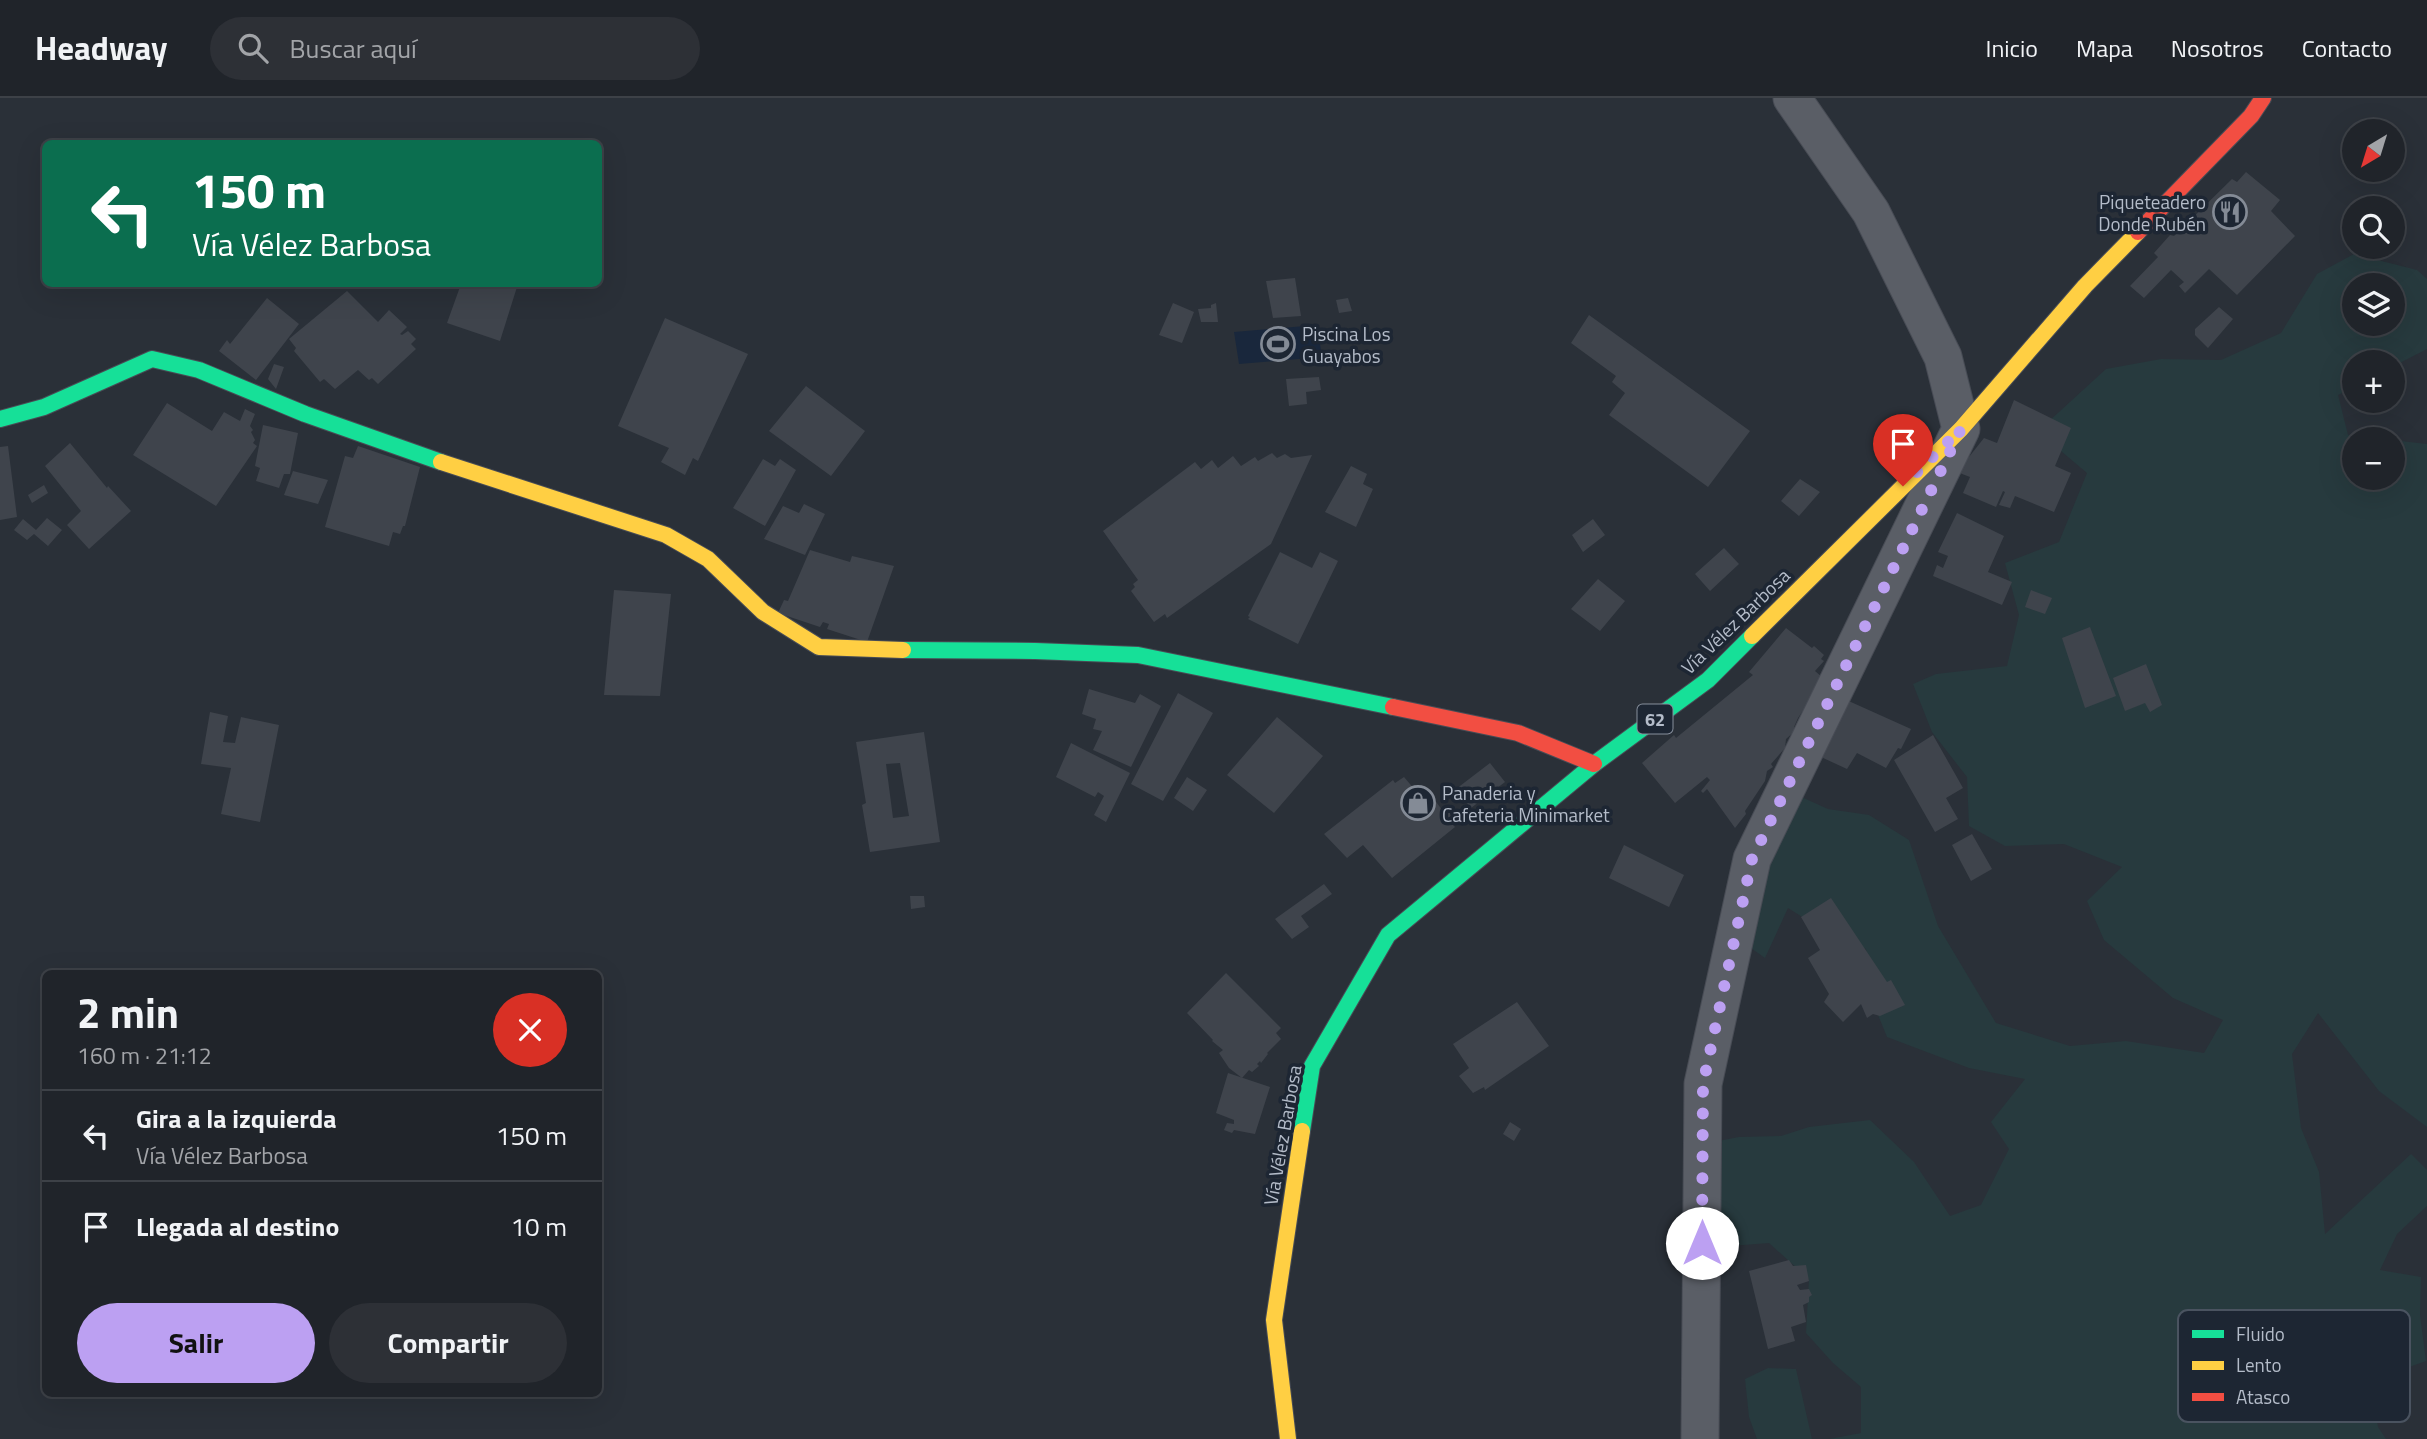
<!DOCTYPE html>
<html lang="es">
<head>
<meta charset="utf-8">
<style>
	body { margin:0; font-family:"Titillium Web",sans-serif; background:#2d3036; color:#f1f3f6; height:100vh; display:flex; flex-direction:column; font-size:26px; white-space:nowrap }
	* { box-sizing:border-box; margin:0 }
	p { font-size:23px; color:#a2a4a8 }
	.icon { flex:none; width:38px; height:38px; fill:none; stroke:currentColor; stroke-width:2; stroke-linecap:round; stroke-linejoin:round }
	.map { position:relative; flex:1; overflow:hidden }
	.details { position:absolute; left:42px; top:872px; width:560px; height:427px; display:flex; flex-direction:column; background:#20242a; border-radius:10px; box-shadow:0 7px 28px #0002,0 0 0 2px #3d4147 }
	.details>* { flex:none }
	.top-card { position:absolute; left:42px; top:42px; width:560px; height:147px; border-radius:10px; box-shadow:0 7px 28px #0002,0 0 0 2px #3d4147; background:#0b6e4f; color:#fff; overflow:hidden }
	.needle { width:46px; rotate:218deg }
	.buttons { position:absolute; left:2342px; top:21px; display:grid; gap:14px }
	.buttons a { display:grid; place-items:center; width:63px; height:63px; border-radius:50%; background:#20242a; box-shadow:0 7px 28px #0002,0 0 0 2px #3d4147; font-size:35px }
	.pin { position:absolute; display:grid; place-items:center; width:60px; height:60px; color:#fff; margin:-72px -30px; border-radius:50% 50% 50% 0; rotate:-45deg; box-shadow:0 0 7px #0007 }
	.pin .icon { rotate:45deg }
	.me { position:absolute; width:77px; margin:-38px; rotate:0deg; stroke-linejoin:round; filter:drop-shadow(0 0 5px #0008) }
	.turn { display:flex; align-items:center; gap:24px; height:147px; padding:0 35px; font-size:32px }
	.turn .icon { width:91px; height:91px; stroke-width:2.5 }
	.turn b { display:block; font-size:49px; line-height:60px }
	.round { display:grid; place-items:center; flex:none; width:74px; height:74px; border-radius:37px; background:#2d3036 }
	.summary { display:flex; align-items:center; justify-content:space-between; height:119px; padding:0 35px }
	h1 { font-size:42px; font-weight:700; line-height:52px }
	.cta { display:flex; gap:14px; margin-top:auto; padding:14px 35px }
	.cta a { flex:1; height:80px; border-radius:42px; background:#bca0f2; color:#111; font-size:28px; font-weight:700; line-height:80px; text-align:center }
	.cta a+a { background:#2d3036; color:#f1f3f6 }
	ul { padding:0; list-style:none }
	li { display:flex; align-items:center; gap:21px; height:91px; padding:0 35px; border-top:2px solid #3d4147 }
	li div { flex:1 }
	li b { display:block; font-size:26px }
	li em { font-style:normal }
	header { display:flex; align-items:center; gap:42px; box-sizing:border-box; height:98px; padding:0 35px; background:#20242a; border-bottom:2px solid #3d4147 }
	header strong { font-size:33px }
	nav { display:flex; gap:38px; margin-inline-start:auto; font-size:24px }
	.search { width:490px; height:63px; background:#2d3036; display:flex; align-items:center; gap:18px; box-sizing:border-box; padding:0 24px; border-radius:38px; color:#a2a4a8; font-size:26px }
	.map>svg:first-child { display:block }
	.green { fill:#273a3e; fill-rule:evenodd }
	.water { fill:#19273c }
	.building { fill:#3f444c; fill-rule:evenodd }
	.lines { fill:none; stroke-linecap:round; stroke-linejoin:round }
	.street-casing { stroke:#484c55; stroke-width:39 }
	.fast-casing { stroke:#484c55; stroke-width:18 }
	.slow-casing { stroke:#484c55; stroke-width:18 }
	.jam-casing { stroke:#484c55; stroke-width:18 }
	.street { stroke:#5a5e66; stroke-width:37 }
	.fast { stroke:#16e098; stroke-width:16 }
	.slow { stroke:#ffcf43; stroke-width:16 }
	.jam { stroke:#f24e42; stroke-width:16 }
	.route { stroke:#bca0f2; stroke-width:12; stroke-dasharray:0 21.6 }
	.labels { text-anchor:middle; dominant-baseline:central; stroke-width:7; stroke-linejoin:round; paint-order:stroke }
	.shield { fill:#1d2633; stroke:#878f9c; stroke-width:2 }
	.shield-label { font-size:18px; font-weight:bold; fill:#b4bcc9 }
	.poi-label { font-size:19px; fill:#b4bcc9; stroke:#1d2633; text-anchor:start }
	.street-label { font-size:19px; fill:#b4bcc9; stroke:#1d2633 }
	.key { fill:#1d2633; stroke:#4a5360; stroke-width:2 }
	.key-label { font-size:19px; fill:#b4bcc9 }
</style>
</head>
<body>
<header>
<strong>Headway</strong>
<div class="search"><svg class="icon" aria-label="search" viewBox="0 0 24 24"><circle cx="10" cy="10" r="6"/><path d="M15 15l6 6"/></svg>Buscar aquí</div>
<nav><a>Inicio</a><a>Mapa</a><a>Nosotros</a><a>Contacto</a></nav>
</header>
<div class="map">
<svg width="2427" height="1341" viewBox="0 0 2427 1341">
	<rect width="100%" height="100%" fill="#2a3038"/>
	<path class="green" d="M2354,156L2417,172L2427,181V251L2392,269V264H2354V289L2338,297L2348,337L2384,341H2354V380H2392V342L2427,346V1029L2379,993L2318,915L2292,956L2301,1030L2319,1074L2325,1136L2411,1056L2427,1072V1108L2397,1136L2380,1172L2421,1179L2420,1217L2426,1263L2370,1283L2378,1329L2386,1341H1829L1861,1335V1289L1833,1265L1806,1235L1809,1181L1769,1145L1718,1149L1683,1115L1687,1049L1739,1039L1781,1038L1809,1029L1870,1022L1914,1064L1950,1118L1981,1107L2009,1051L1991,1024L2025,981L1969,970L1887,939L1872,902L1866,851L1828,835L1788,810L1765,860L1737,840L1786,692L1828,711L1869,717L1909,742L1938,828L1996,925L2070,948L2126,943L2204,955L2223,922L2173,900L2104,842L2087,803L2122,769L2064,746L2005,748L1969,728L1967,679L1932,634L1913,586L1936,576L2007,568L2019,517L2005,465L2059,444L2087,375L2055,348L2047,325L2106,271L2161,261L2221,262L2281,235L2317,176ZM2354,187H2392V226H2354Z
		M1768,1270L1796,1271L1812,1341H1757L1749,1319L1745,1281Z"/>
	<path class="water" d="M1317,227L1322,259L1239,266L1234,234Z"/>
	<path class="building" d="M2246,74L2280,102L2271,113L2295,138L2237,197L2209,171L2185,195L2179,188L2184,184L2171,172L2144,200L2130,188L2158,159L2154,155L2170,137L2174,138L2232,81L2237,84Z
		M1295,180L1301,218L1273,220L1266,183Z
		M461,186H506L517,189L500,243L447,225Z
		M347,193L378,224L389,212L407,229L400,236L402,237L408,233L416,241L411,246L416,251L378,286L372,280L369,282L358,272L335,291L324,281L320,284L294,253L296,250L289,241Z
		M267,200L299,226L256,282L219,253L227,242L230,246Z
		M1348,200L1352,213L1339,215L1336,202Z
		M1173,205L1194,214L1182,245L1159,237Z
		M1216,205L1218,224H1201L1198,211L1211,210V207Z
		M2219,209L2233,221L2208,250L2195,237V231Z
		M1589,217L1750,333L1708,389L1609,317L1625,295L1612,284L1616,278L1571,245Z
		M665,220L748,256L698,363L693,360L685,377L661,364L669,350L618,328Z
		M274,266L284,269L276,291L268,281Z
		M1319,279L1321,292L1306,294L1307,306L1289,308L1286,281Z
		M806,288L865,333L831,378L769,333Z
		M2014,302L2071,330L2055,368L2071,375L2054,414L2015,398L2010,410L1999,407L2005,394L2003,393L1996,409L1963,395L1970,379L1957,374L1984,340L1997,345Z
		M167,305L212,333L224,314L240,323L245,311L255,316L250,328L253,332L251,334L255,342L253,345L257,348L216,408L133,357Z
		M263,327L298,335L290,376H284L279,390L256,383L260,370L255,368Z
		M70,345L107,390L108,388L131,413L89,451L67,427L81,413L45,368Z
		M8,348L17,419L0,422V349Z
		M358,348L420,369L405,428H403L400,436L393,434L389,448L325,429L345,358L353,360Z
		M1272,355L1277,360L1285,356L1291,360L1312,357L1271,446L1167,520L1165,516L1154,524L1131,493L1135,489L1133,486L1138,482L1103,433L1195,364L1201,371L1212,362L1218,370L1233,358L1241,368L1255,359L1258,363Z
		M763,361L775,368L780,361L796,372L765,428L733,410Z
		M1351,368L1367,376L1363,386L1373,391L1356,429L1325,414Z
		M293,373L328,382L318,406L284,397Z
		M1800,381L1820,394L1799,418L1781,403Z
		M44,387L48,395L32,405L28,397Z
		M804,406L825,416L805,457L764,441L783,408L799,415Z
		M1957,415L2004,438L1988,474L2012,484L2002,507L1933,478L1937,467L1943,470L1948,458L1938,454Z
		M47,420L62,432L48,448L34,436L27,442L14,432L23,421L36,432Z
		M1593,421L1605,437L1583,454L1572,437Z
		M1724,450L1739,466L1710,493L1695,476Z
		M810,452L850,464L852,458L894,468L867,544L827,531L829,526L823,524L820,529L778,515L784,502L788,503Z
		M1280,454L1312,470L1320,454L1338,463L1298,546L1248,521L1250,519L1248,518Z
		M1598,481L1625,503L1600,533L1571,511Z
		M614,492L671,496L660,598L604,597Z
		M2031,492L2052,500L2045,516L2025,509Z
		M2090,529L2116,598L2085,610L2062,540Z
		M1786,530L1812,550L1814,548L1824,557L1821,561L1824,563L1815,573L1822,579V584L1798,620L1794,629L1796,632L1786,641L1785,650L1771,666L1773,669L1767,673L1765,683L1745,713L1746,716L1735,730L1707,691L1703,695L1701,693L1710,682L1707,679L1675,705L1642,665L1674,637L1676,640L1753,577L1749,574Z
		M2146,566L2162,607L2150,614L2145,605L2125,613L2113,580Z
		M1089,591L1135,605L1140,596L1161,608L1131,669L1093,652L1102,633L1093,631L1096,621L1082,616Z
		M1178,595L1213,615L1163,703L1131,686Z
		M1842,600L1911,631L1901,651L1898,650L1886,670L1857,655L1847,671L1821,659Z
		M210,614L228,618L223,644L235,645L241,619L279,627L260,724L221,716L231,670L201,666Z
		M1277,619L1323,658L1274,715L1227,677Z
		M924,634L940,744L870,754L862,707L866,705L856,644ZM900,665L909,718L893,720L886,666Z
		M1933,637L1963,690L1946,700L1958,721L1935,734L1894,662Z
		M1071,645L1130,675L1106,724L1094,717L1104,698L1098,694L1095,699L1056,679Z
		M1490,665L1505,684L1471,710L1456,691Z
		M1187,679L1207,692L1193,713L1174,700Z
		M1404,679L1427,706L1434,701L1445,716L1449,713L1457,723L1453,727L1455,729L1392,780L1363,747L1347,760L1324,736L1393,682L1395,685Z
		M1972,736L1992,771L1971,783L1952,747Z
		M1624,747L1684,777L1669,809L1609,780Z
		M1324,786L1332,796L1301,818L1309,829L1292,841L1275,821Z
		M910,798H924L925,809L911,811Z
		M1831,800L1887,884L1891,882L1905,907L1880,918L1873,916L1867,920L1861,906L1843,924L1824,904L1829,896L1808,860L1820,852L1801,819Z
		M1226,875L1281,930L1276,935L1281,941L1267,955L1268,956L1261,965L1260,963L1257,966L1259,968L1252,974L1249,972L1242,980L1229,970L1219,955L1223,952L1212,943L1213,942L1187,915Z
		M1517,904L1549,948L1485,992L1484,989L1473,995L1459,978L1469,970L1453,946Z
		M1228,975L1270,989L1255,1036L1234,1032L1232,1035L1224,1032L1227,1025L1234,1026V1022L1216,1015Z
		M1510,1024L1521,1031L1514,1043L1503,1036Z
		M1789,1162L1793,1168L1806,1167L1809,1183L1797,1187L1800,1192L1809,1191L1812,1197L1809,1199V1204L1803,1207L1806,1224L1791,1229L1795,1243L1768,1251L1749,1173Z"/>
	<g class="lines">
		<g class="street-casing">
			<path id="street" d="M1700,1341L1703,986L1752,761L1961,331L1943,259L1871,114L1792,0"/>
		</g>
		<g class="fast-casing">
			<path id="fast" d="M0,321L44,309L152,261L199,272L305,316L441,364
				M903,552L1035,553L1138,557L1393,609
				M1302,1033L1312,968L1388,837L1594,666L1708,582L1752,538"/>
		</g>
		<g class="slow-casing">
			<path id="slow" d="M441,364L666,437L708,461L763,514L819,549L903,552
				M1752,538L1961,331L2085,188L2138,134
				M1288,1341L1274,1222L1302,1033"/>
		</g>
		<g class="jam-casing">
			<path id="jam" d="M2138,134L2251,18L2263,0
				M1393,609L1518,635L1594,666"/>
		</g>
		<use href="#street" class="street"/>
		<use href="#fast" class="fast"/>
		<use href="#slow" class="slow"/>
		<use href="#jam" class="jam"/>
	</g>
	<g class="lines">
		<path class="route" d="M1702,1145L1703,986L1752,761L1961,331L1903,388"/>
	</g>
	<defs>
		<g id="restaurant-ring" transform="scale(1.75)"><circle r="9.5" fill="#1d2633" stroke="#848b96" stroke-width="1.5"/><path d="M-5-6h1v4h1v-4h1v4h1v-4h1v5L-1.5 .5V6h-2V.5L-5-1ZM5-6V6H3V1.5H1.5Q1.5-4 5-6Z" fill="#848b96"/></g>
		<g id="stadium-ring" transform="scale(1.75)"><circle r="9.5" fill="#1d2633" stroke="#848b96" stroke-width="1.5"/><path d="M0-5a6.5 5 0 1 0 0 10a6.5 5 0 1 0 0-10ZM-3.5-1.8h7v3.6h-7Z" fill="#848b96"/></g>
		<g id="shop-ring" transform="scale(1.75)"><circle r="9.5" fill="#1d2633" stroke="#848b96" stroke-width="1.5"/><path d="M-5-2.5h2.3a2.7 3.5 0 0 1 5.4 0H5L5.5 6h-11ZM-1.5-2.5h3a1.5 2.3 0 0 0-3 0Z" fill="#848b96"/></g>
	</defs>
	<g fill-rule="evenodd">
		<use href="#restaurant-ring" x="2230" y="114"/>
		<use href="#stadium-ring" x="1278" y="246"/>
		<use href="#shop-ring" x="1418" y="705"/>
	</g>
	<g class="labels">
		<rect class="shield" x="1637.5" y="606.5" width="35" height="29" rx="5"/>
		<g class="shield-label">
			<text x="1655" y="621">62</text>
		</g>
		<g class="poi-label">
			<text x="2206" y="103" text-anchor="end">Piqueteadero<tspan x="2206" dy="22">Donde Rubén</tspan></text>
			<text x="1302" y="235">Piscina Los<tspan x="1302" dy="22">Guayabos</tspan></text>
			<text x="1442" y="694">Panaderia y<tspan x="1442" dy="22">Cafeteria Minimarket</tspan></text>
		</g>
		<g class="street-label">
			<text transform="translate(1735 523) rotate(-44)">Vía Vélez Barbosa</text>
			<text transform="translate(1282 1037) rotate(-80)">Vía Vélez Barbosa</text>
		</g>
	</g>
	<rect x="2178" y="1212" width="232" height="112" rx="10" class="key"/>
	<rect x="2192" y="1232" width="32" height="8" fill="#16e098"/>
	<rect x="2192" y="1263" width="32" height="9" fill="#ffcf43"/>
	<rect x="2192" y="1295" width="32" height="8" fill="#f24e42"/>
	<g class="key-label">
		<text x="2236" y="1243">Fluido</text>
		<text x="2236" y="1274">Lento</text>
		<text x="2236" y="1306">Atasco</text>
	</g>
</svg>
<div class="buttons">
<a><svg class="needle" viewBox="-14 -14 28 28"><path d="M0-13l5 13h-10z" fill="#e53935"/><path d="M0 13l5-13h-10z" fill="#a2a4a8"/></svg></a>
<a><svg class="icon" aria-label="search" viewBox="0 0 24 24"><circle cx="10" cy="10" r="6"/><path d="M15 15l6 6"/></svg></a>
<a><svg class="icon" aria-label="layers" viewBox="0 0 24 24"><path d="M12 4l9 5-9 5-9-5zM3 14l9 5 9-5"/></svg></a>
<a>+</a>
<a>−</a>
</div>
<div class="pin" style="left:1903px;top:388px;background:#d93025"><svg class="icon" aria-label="arrive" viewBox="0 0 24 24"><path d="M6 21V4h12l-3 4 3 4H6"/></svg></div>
<svg class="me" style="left:1702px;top:1145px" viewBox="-20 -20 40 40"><circle r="19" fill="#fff"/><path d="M0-13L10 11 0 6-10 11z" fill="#bca0f2"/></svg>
<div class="top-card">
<div class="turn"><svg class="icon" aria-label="left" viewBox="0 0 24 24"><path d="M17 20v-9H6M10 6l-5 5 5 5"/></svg><div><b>150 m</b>Vía Vélez Barbosa</div></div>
</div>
<section class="details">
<div class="summary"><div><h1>2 min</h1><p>160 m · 21:12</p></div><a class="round" style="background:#d93025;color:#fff"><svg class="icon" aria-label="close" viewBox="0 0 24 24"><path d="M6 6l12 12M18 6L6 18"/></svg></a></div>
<ul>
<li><svg class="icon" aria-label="left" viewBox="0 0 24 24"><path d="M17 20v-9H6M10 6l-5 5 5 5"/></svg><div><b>Gira a la izquierda</b><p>Vía Vélez Barbosa</p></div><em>150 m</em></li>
<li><svg class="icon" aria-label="arrive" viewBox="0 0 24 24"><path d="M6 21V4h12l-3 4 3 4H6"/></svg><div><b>Llegada al destino</b></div><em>10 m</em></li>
</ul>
<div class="cta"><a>Salir</a><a>Compartir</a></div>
</section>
</div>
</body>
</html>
